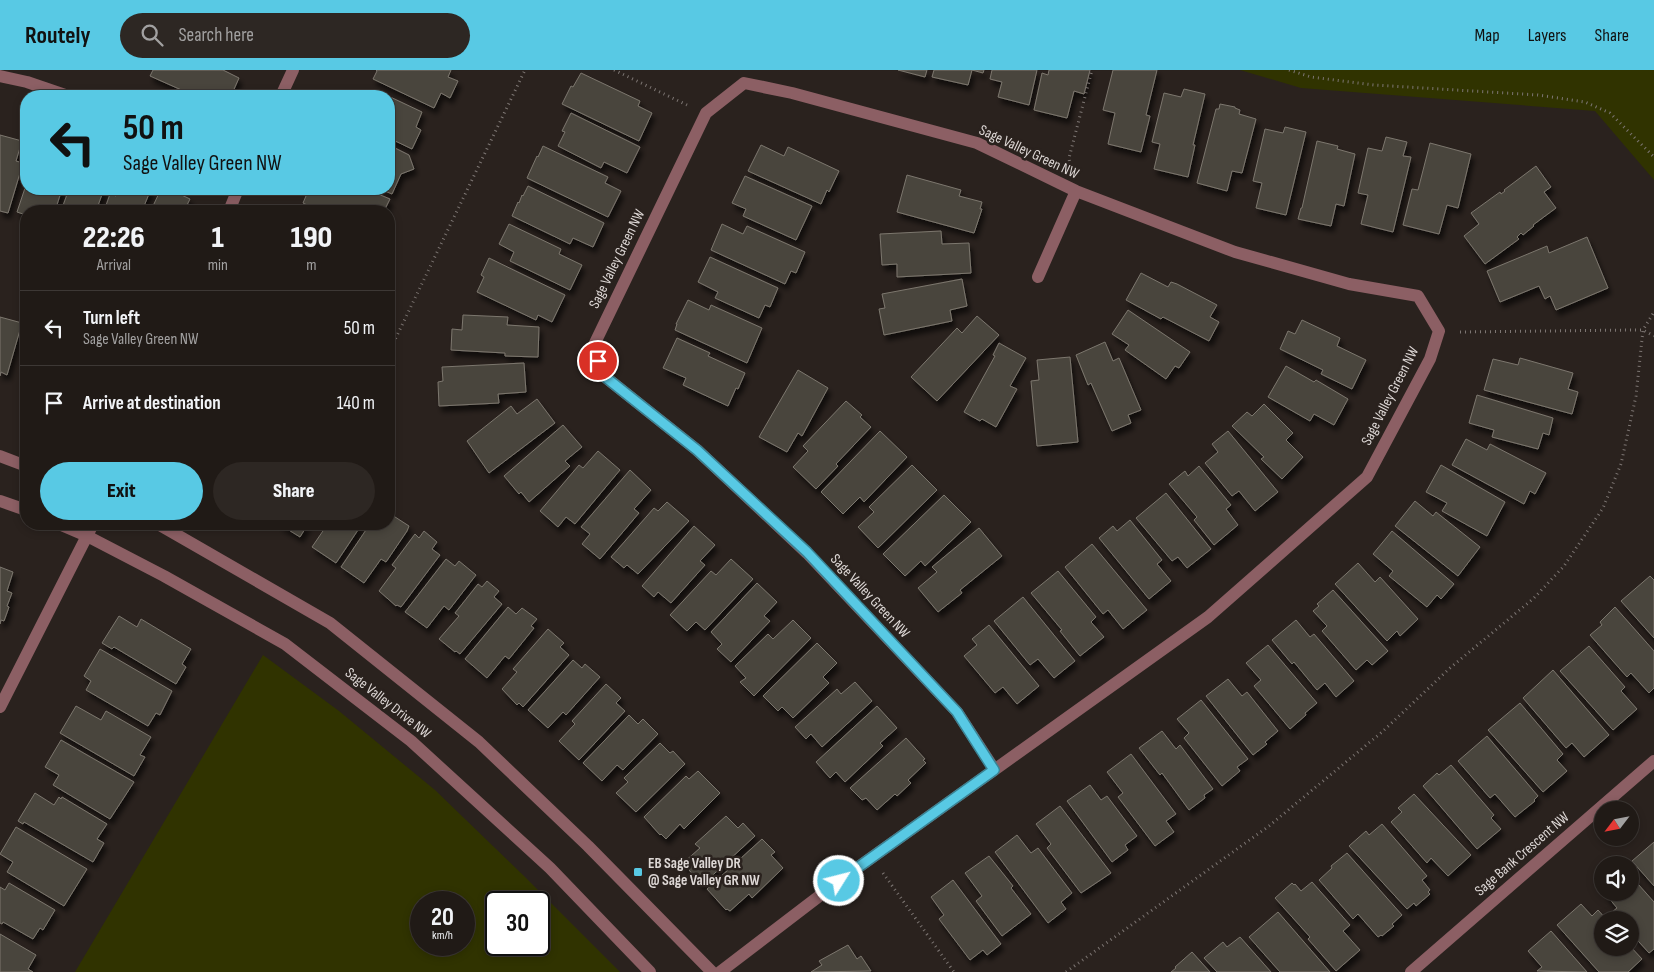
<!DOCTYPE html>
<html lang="en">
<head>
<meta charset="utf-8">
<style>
	body { margin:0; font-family:"Sofia Sans Condensed",sans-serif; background:#2d2723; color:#f1f3f6; height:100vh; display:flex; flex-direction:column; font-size:19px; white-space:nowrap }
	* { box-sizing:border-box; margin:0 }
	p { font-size:16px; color:#a2a1a1 }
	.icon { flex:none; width:28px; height:28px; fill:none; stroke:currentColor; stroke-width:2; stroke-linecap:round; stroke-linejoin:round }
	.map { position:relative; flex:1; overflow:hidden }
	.drawer { position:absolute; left:20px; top:135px; width:375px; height:325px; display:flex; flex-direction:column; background:#201a16; border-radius:20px; box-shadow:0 2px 8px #0003,0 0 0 1px #3d3835 }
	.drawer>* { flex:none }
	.banner { position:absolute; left:20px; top:20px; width:375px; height:105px; border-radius:20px; box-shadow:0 2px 8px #0003,0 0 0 1px #3d3835; background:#58c9e4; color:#111; overflow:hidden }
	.needle { width:32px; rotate:238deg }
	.buttons { position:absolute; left:1594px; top:731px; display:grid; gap:10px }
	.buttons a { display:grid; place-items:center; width:45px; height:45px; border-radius:50%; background:#201a16; box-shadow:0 2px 8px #0003,0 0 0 1px #3d3835; font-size:25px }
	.speed { position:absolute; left:410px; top:821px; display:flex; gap:10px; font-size:25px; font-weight:700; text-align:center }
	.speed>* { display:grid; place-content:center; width:65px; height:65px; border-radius:50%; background:#201a16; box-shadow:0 2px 8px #0003,0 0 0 1px #3d3835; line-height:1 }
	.speed small { font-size:12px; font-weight:400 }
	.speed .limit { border:2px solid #111; border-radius:8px; background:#fff; color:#111 }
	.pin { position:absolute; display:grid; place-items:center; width:42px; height:42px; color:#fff; margin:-21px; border:2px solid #fff; border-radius:50%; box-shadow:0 1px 5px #0007 }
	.me { position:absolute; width:55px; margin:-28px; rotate:54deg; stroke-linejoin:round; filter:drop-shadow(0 0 4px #0008) }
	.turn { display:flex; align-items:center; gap:18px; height:105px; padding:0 20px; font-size:22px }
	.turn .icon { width:65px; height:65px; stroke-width:2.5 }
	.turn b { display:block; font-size:35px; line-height:42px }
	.eta { display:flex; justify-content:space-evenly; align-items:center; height:85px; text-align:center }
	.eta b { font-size:30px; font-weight:800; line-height:35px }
	.cta { display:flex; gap:10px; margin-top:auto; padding:10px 20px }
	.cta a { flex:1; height:58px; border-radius:30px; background:#58c9e4; color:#111; font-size:20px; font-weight:800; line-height:58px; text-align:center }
	.cta a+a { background:#2d2723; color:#f1f3f6 }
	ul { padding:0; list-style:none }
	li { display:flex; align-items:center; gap:15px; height:75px; padding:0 20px; border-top:1px solid #3d3835 }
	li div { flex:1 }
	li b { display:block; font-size:19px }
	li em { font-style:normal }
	header { display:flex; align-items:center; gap:30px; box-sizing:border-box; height:70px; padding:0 25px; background:#58c9e4; color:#111 }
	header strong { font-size:24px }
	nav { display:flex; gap:28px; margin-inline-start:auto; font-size:18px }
	.search { width:350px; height:45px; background:#2d2723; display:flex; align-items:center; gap:12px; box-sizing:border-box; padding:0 18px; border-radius:28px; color:#a2a1a1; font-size:19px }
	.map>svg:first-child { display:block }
	.green { fill:#303300; fill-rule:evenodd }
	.building { fill:#4a453d; stroke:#7c776e; filter:url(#shadow) }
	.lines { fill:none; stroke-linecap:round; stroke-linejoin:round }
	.path { stroke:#7d7673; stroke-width:3; stroke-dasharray:1 4; stroke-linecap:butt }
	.minor { stroke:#8c5f64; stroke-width:12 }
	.route-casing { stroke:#398394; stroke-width:12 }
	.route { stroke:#58c9e4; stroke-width:9 }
	.poi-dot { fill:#58c9e4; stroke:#2a221e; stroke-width:2 }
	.labels { text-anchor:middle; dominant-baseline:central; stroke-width:5; stroke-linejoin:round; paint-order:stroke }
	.street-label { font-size:15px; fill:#ddd7d5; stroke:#2a221e }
	.poi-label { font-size:15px; font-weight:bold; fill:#ddd7d5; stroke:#2a221e; text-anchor:start }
</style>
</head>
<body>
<header>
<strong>Routely</strong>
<div class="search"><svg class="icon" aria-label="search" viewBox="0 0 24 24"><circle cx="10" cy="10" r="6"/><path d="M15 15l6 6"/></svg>Search here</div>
<nav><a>Map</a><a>Layers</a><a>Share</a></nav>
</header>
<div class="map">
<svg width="1654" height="902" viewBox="0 0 1654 902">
	<defs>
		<filter id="shadow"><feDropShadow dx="3" dy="5.5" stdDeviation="2.5" flood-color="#0009"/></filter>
	</defs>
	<rect width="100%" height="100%" fill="#2a221e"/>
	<path class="green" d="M1240,0H1654V110L1595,41L1301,18Z
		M263,585L339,641L435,720L523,805L620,902H75ZM421,832H464V875H421ZM496,832H539V875H496Z"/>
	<path class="building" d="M153,0H223L239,8L231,26H211L206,24L205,26H195L150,6Z
		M376,0H451L448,7L458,11L450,28L441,23L434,38L373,9L377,1Z
		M898,0H927L925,7Z
		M934,0H984L983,3L972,0L968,15L932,7Z
		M992,0H1037L1029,35L998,27L1002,12L990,9Z
		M1049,0H1090L1084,24L1074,21L1067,48L1034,40L1042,3L1048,5Z
		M1113,0H1157L1146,45L1150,46L1141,82L1108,74L1115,43L1103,40Z
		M581,3L640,31L638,36L652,43L639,71L562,34L571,16L573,17Z
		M1184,19L1205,24L1193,75H1195L1188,107L1154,99L1160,74L1152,72L1164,23L1181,27Z
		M384,24L422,42L416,57L421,60L412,79L389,68V26H383Z
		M1220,34L1235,37V38L1240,40L1239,44L1256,49L1242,103L1232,101L1227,121L1197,113L1216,39H1219Z
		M571,43L640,77L627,103L604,92L601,98L558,76L565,62L562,61Z
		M1285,57L1306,62L1286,145L1256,138L1262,113L1253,111L1265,59L1283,63Z
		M0,65L22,71L16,91L23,93L8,143L0,141Z
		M1386,67L1407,72L1403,86L1411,87L1393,162L1361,154L1368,125L1358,123L1368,78L1382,81Z
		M1317,71L1338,76L1337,79L1355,84L1344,136L1336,134L1331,156L1298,149L1301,138H1302Z
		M1430,73L1471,84L1458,138L1447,135L1439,164L1403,155L1412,119L1418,120Z
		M389,75L409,85L414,99L401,104L392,124L380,119H389Z
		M761,75L784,86L788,77L839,101L829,122L827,120L821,134L748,101Z
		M543,76L608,107L605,113L621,121L608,147L527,108L537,86L538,87Z
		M1536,96L1551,117L1544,122L1556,138L1533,155L1534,156L1523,165L1521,163L1517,167L1519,169L1485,194L1464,166L1479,154L1471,143L1500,122L1501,124L1505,121L1504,120Z
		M907,105L961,120L959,126L982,132L980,139H982L974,163L897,142Z
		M745,106L812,136L796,170L743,146L746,139L732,133Z
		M26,115V119H62L55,141H26V145L17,142Z
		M528,116L604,153L593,177L573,168L570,174L512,146L518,132L519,133L522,125L523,126Z
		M69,119H104L96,141H61Z
		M118,119H151L142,141H104L110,124L116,126Z
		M161,119H169L190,129L184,141H153L155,137L153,136Z
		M309,119H366L390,129L384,141H319L303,133Z
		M509,154L561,179L559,184L582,195L570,220L510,191L514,182L499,174Z
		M722,154L743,164L747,156L805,182L796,203L791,201L785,214L711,180Z
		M941,161L942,174L969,173L971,203L897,207V194L882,195L880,164Z
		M1587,167L1608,218L1556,240L1550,226L1545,229L1539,216L1500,232L1487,201L1547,176L1549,183Z
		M710,187L778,218L770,237L765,235L759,248L715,228L718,222L698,212Z
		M489,188L565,225L552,252L538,245L536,250L477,222L484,207L481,205Z
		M1141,203L1168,217L1171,212L1177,214L1217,235L1210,247L1219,252L1209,271L1163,247L1161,249L1126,230Z
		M962,209L967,236L950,240L952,251L884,265L879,239L885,238L882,224Z
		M688,230L709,240L711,235L762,258L747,293L675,260L677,254H676Z
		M1128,240L1190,282L1179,298L1175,296L1166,309L1125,280L1129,275L1112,264Z
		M463,245L508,247L507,255L539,257L538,287L505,286V283L451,280L452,259L462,260Z
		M977,246L999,265L937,331L911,307L957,258L962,263Z
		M0,247L22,253L7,305L1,302L0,306Z
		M1302,250L1340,268L1337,276L1366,290L1352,319L1321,304L1323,300L1280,279L1288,261L1295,264Z
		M677,268L710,283L708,286L745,303L738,319L736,318L728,336L683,315L686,308L663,298Z
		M1105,272L1113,291L1119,288L1141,340L1128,345L1131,353L1112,361L1091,313L1088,315L1076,285Z
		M999,273L1026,288L1010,316L1017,319L996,357L982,349L980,351L964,342L995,286L993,285Z
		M1070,287L1078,372L1037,376L1031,311L1039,310L1037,290Z
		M1520,288L1573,303L1568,319L1578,322L1572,344L1484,320L1493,289L1518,295Z
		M524,293L526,322L498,324L499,333L439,336L438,312L443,311L442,297Z
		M1286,296L1314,312L1316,310L1348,329L1334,355L1314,344L1310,351L1268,327Z
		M798,300L828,318L802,366L798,363L787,382L759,367Z
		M1477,325L1553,348L1549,365L1543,363L1538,379L1492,367L1494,360L1469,353Z
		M537,329L555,353L489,403L467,371L511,336L517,344Z
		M846,331L862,345L860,347L871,357L836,394L838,396L816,419L793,397L808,381L803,376Z
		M1264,334L1293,363L1286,370L1303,387L1282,409L1261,389L1264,387L1232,356L1247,342L1252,346Z
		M563,355L582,377L565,391L570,396L529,432L521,422L519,424L504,406Z
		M880,361L907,387L864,432L860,427L843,444L821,422Z
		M1228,361L1278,422L1255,441L1239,421L1232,426L1205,393L1218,382L1212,374Z
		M1466,369L1487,380L1490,374L1546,403L1535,424L1530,421L1524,434L1452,395Z
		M598,381L620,400L575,454L566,447L558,457L540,441L579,395L583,398Z
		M912,395L937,420L878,478L858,457L874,442L869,437Z
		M1441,395L1505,432L1487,466L1442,441L1447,433L1426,422Z
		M1199,396L1231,435L1226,439L1238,455L1214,475L1194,450L1197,447L1169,414L1185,401L1188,406Z
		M630,400L651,420L634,439L639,443L600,489L582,474L590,464L581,457Z
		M1166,423L1211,479L1187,498L1178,487L1172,491L1136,448Z
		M944,425L971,452L925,496L921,491L905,506L883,484Z
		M1415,431L1433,446L1436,442L1480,477L1458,506L1395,456Z
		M667,432L689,451L638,504L627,495L624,498L611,487L654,438L658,441Z
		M392,445L409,456L407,461L386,492L381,489L364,513L341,497L370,454H389V450Z
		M1130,450L1162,490L1157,494L1171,511L1149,529L1099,468L1113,456L1117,461Z
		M279,454H308L300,467Z
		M324,454H362L336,493L312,477L327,455Z
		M694,456L715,475L700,491L705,495L671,533L658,522L654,527L642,516Z
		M979,458L1002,486L960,520L962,523L938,542L918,518L937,502L932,497Z
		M424,461L437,472L432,479L440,485L401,537L397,535L396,536L379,521L396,498L392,495L415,464L419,468Z
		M1392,461L1454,514L1441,529L1437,525L1427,537L1389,506L1393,501L1373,484Z
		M1092,474L1147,540L1123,559L1108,540L1103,544L1065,497Z
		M446,489L455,496L459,491L476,505L449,540L444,536L427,558L405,542Z
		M731,489L753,509L705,560L696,552L687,561L670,545L711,501L716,505Z
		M1358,493L1375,512L1380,507L1418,549L1400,566L1397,561L1387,571L1335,514Z
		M0,497L13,502L7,521L12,523L7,536L9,537L4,551L1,550L0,554Z
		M1058,501L1096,547L1091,552L1104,567L1080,586L1060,561L1062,560L1031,523Z
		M1650,506L1654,510V568L1621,531Z
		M487,511L499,521L494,527L502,534L460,584L456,581L455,582L439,569L459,546L455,543L478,514L482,517Z
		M757,513L777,532L764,546L770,551L731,592L717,579L722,574L711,562Z
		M1333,520L1388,581L1372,595L1367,590L1356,600L1322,561L1327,556L1313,541L1319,536L1317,534Z
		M1023,527L1075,591L1054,608L1038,589L1030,595L994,551Z
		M508,537L516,544L522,538L537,549L531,556L534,558L509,589L505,586L487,608L465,589Z
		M1615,537L1654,581V618L1649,623L1631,603L1627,607L1590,565L1602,555L1600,552Z
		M119,546L137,557L141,549L191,579L182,594L186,597L176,614L114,577L112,579L102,573Z
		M793,550L811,568L754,626L740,612L746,608L735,596L768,564L773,569Z
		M1296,550L1310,567L1314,564L1354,611L1336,627L1325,613L1317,620L1294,592L1292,594L1272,570Z
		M989,555L1039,616L1017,634L1003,617L995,623L964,586L977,575L972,569Z
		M548,559L564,573L560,577L569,585L523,637L519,633L517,635L502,619L517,602L513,599Z
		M817,573L837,593L823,607L829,613L793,648L782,637L778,641L763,626Z
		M1268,575L1317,633L1305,643L1306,645L1290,659L1254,616L1261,610L1246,593Z
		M1589,576L1625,617L1621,621L1637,639L1613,660L1560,601Z
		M100,579L172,621L160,645L156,643L148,656L86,620L91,611L84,606Z
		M573,590L582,598L585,594L600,607L566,645L563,642L548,658L528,640Z
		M1553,600L1609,665L1584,687L1572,673L1566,678L1523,628Z
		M1228,609L1242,626L1247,622L1278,661L1265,672L1267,674L1253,685L1206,626Z
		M855,612L872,631L822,677L811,664L806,669L795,657L837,619L841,624Z
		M606,614L621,628L616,633L625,641L579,690L559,671L575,654L572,651Z
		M1201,630L1248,689L1237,697L1240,701L1222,716L1184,668L1189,663L1177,649Z
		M1520,633L1563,684L1557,690L1567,701L1543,722L1488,660Z
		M76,636L101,650L106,641L151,667L140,685L145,687L134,706L60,663Z
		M877,636L897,658L880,673L883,676L845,712L836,702L830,708L816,692Z
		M629,645L638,654L643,649L658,664L623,700L617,695L602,711L583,693Z
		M1162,661L1176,679L1180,675L1213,719L1204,725L1205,728L1189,740L1162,703L1160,705L1139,678Z
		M1487,666L1538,726L1534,730L1535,731L1515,747L1495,724L1490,728L1458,691Z
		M906,668L925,689L923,690L926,693L908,710L911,713L897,726L895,724L877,740L866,728L862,730L850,718Z
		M61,670L134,712L110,749L53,715L59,705L45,697Z
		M660,673L670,683L673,681L685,694L636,742L616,723L628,712L624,708Z
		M1131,684L1176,744L1166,751L1174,762L1155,776L1118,727L1123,723L1107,702Z
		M1451,695L1494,745L1491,748L1501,759L1477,779L1423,716L1437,703L1439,705Z
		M698,701L720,723L684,759L680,754L666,769L661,764L660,765L644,747L686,706L689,709Z
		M1090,715L1101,730L1107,726L1137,766L1125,775L1128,780L1112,792L1067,731Z
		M35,723L54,735L59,727L61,729L62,727L107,754L97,769L104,773L93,792L24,752L23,754L18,751Z
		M1414,724L1471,785L1448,806L1431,788L1427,793L1391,752L1402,742L1398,738Z
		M1060,736L1111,803L1081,823L1047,778L1051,774L1036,754Z
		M726,746L738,758L743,753L755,766L702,815L683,793L700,778L695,774Z
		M1382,754L1427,806L1422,810L1430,820L1428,822L1430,824L1416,836L1414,833L1407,839L1349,776L1366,761L1369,765Z
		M16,757L87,799L64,836L7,802L13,792L0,784Z
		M1017,765L1031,783L1038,778L1072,823L1061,832L1066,839L1048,853L995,782Z
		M762,769L775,782L771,785L783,798L752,828L749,824L730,841L727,839L726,840L707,819Z
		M1654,772V816L1632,791Z
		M1347,783L1402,845L1392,854L1394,856L1382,866L1381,865L1378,867L1358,844L1353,849L1319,810L1332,798L1331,796Z
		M989,786L1013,816L1011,818L1031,844L1002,866L976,831L982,826L965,803Z
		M1630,805L1654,832V879L1649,883L1630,862V850H1619L1612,842L1617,838L1604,822H1630Z
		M953,810L1001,874L987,885L983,880L970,890L939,849L944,845L931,827Z
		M1312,812L1350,855L1343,861L1360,880L1336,901L1308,869L1310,867L1275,828L1292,813L1294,815L1295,814L1301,821Z
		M9,813L55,840L43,860L40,858L33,869L3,852L2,854L0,853V817L5,820Z
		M1581,834L1592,846L1598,840L1607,850H1602V878H1630V876L1642,889L1628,902H1599L1557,855Z
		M1278,842L1330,902H1280L1249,867Z
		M1551,861L1587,902L1537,901L1542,897L1528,881Z
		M0,864L36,885L28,899L33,902H0Z
		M1240,867L1271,902H1217L1204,888L1223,872L1227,877Z
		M848,875L857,889L861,886L871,901L811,902L822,895L819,891Z
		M1192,882L1210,902H1171L1176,898L1175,897Z"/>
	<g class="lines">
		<path class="path" d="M614,0L687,35
			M1289,0L1311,7L1374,15L1538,25L1585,32L1610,43L1654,87
			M1070,96L1069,88L1092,0
			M1460,262L1632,260H1643L1654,266
			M389,282L525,0
			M883,803L954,902
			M1066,902L1269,756L1382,662L1450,598L1534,528L1564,496L1603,438L1621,394L1636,326L1643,260L1654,242"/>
		<path class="minor" d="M0,6L27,12L68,26
			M281,26L293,0
			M229,141L238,119
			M1038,207L1076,121
			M0,386L26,396
			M0,431L26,440
			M59,454L87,466L164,506L285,574L411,671L550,798L650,902
			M158,454L330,553L479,672L588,776L712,902
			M0,637L93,454
			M720,902L839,811L1208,547L1367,407L1430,289L1439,261L1418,226L1349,214L1235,182L1076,121L977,73L792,23L744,13L706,43L593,277L604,306L697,380L807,483L957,642L994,699
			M1411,902L1654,691"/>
	</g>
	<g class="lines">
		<g class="route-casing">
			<path id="route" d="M598,291L604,306L697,380L807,482L957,642L994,700L839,811"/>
		</g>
		<use href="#route" class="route"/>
	</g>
	<rect class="poi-dot" x="633" y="797" width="10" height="10" rx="2.5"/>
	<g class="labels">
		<g class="street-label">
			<text transform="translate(1029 82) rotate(25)">Sage Valley Green NW</text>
			<text transform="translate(617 189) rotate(-64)">Sage Valley Green NW</text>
			<text transform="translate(1390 326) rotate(-63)">Sage Valley Green NW</text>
			<text transform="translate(870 526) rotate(47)">Sage Valley Green NW</text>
			<text transform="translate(388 633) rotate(38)">Sage Valley Drive NW</text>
			<text transform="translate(1522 784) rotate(-41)">Sage Bank Crescent NW</text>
		</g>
		<g class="poi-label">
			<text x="648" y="793">EB Sage Valley DR<tspan x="648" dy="17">@ Sage Valley GR NW</tspan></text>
		</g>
	</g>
</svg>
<div class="buttons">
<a><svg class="needle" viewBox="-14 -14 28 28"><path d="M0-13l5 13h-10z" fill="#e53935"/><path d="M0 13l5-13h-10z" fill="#a2a1a1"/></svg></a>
<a><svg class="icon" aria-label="sound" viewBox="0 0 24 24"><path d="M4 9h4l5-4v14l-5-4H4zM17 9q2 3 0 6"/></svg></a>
<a><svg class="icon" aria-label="layers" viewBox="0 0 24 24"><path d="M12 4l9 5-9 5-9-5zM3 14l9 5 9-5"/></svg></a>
</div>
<div class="speed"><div>20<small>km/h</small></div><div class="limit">30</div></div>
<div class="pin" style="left:598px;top:291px;background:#d93025"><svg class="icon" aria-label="arrive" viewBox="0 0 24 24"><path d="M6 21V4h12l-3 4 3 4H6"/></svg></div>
<svg class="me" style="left:839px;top:811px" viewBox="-20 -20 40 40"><circle r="17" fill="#58c9e4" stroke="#fff" stroke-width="3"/><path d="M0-11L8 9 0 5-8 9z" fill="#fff"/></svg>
<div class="banner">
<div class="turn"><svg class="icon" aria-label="left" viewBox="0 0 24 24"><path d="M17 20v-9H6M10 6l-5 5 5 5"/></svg><div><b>50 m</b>Sage Valley Green NW</div></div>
</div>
<section class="drawer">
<div class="eta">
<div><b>22:26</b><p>Arrival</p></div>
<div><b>1</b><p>min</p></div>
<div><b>190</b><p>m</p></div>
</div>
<ul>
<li><svg class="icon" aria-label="left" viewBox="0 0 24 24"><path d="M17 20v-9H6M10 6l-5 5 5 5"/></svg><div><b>Turn left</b><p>Sage Valley Green NW</p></div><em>50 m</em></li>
<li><svg class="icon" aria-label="arrive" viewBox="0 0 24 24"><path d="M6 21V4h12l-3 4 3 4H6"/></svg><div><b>Arrive at destination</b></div><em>140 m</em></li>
</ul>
<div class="cta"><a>Exit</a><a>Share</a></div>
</section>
</div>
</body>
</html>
